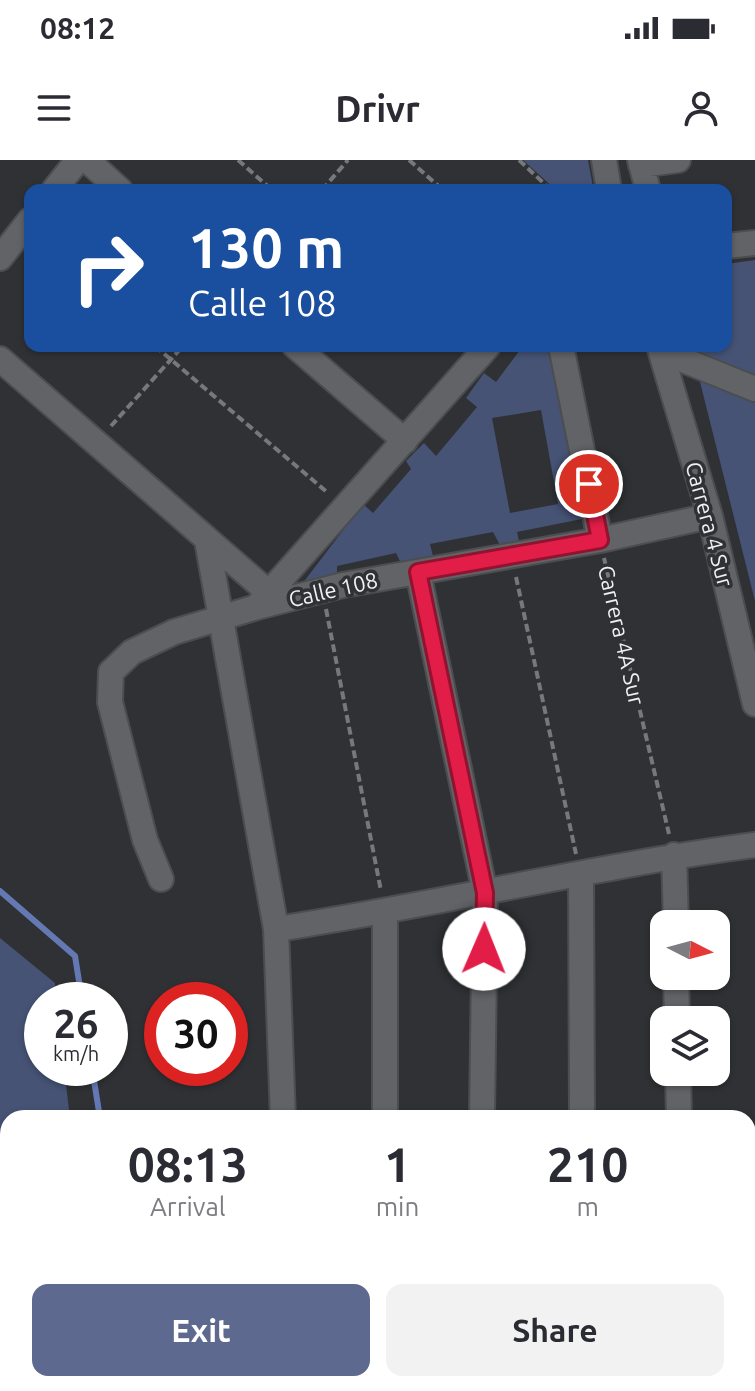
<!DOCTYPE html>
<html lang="en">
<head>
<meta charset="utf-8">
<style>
	body { margin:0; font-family:Ubuntu,sans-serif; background:#f2f2f3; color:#2b2b33; height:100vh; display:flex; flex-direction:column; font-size:30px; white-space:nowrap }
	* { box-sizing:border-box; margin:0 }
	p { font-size:26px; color:#7c7c81 }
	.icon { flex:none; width:44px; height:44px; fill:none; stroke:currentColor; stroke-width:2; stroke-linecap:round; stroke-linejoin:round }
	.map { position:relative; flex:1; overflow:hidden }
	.side { position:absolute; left:0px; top:950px; width:756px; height:282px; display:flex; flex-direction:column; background:#fff; border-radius:24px 24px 0 0; box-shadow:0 2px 6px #0004 }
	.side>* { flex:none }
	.banner { position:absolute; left:24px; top:24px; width:708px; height:168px; border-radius:16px; box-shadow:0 2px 6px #0004; background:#1a4fa0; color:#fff; overflow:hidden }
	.needle { width:52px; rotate:96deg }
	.controls { position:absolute; left:650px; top:750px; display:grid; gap:16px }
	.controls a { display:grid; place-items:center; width:80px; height:80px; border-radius:16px; background:#fff; box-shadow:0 2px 6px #0004; font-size:40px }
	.speed { position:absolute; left:24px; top:822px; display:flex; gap:16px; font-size:40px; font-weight:700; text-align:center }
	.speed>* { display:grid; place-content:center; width:104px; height:104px; border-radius:50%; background:#fff; box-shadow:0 2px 6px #0004; line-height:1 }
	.speed small { font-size:20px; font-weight:400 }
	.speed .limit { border:12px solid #d22; background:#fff; color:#111 }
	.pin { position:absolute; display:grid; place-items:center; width:68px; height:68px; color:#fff; margin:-34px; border:4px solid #fff; border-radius:50%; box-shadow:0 2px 8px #0007 }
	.me { position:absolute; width:88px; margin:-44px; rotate:1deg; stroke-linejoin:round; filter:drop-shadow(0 0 6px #0008) }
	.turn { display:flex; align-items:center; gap:28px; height:168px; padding:0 32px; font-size:36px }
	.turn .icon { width:104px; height:104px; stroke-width:2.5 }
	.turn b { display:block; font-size:56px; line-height:68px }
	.eta { display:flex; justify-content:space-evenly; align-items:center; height:136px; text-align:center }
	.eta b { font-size:48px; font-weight:700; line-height:56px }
	.button { display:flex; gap:16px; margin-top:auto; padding:16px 32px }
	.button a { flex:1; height:92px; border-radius:16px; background:#5d698e; color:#fff; font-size:32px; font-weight:700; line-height:92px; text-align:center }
	.button a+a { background:#f2f2f3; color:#2b2b33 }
	.status { display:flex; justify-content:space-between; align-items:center; height:56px; padding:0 40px; background:#fff; direction:ltr }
	.status svg { height:22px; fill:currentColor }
	header { display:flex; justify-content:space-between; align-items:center; height:104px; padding:0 32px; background:#fff; font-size:36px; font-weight:700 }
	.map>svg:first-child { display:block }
	.green { fill:#465375; fill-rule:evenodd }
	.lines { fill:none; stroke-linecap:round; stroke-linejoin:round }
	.stream { stroke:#6479b4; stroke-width:6 }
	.minor-casing { stroke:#4b4d4f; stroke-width:28 }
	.path { stroke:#77787b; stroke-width:4; stroke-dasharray:8 4; stroke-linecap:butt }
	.minor { stroke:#616367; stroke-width:24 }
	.route-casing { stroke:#92132f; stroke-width:20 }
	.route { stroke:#e11d48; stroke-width:14 }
	.labels { text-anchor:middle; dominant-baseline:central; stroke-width:7; stroke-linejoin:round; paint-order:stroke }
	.street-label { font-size:22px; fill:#eff0f2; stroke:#2f3134 }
</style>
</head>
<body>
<div class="status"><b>08:12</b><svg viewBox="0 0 49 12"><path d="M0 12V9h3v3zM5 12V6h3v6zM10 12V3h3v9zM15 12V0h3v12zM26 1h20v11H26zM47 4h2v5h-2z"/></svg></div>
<header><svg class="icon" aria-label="menu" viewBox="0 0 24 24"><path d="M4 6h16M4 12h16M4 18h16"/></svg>Drivr<svg class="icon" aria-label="person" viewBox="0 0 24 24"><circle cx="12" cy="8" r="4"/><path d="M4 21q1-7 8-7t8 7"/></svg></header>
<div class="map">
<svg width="755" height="1231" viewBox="0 0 755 1231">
	<rect width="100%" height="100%" fill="#2f3134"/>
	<path class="green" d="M523,0H588L593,27L591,30H556Z
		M755,100V441L691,186H726V104Z
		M523,186H570L607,354L517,372L519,381L500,385L493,372L430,384L433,396L401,403L396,393L337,406V419L299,428L363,344L373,353L411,309L406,301L424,283L436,296L477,247L466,238L484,213L496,222ZM541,250L558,344L510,353L492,258Z
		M0,778L55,823L57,840H42V908H64L70,958H8V1224H61L60,1231H0Z"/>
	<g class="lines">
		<path class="stream" d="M0,731L75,796L82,840
			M92,908L100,958
			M74,1224L77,1231"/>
		<g class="minor-casing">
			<path id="minor" d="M87,0L120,30
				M604,0L609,30
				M640,0L648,30
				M641,5L678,0
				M54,30L78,0
				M726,86L755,83
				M0,98L30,60
				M295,186L405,281
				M561,186L600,380
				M659,186L710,356L755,544
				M661,191L755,229
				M0,199L269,433
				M207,380L276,769L283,958
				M418,412L485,733L482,958
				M259,444L488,186
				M674,695L676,764
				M581,714L582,958
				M161,719L145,680L110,542L111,512L132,492L174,472L257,447L343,425L600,380L710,356
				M385,752V958
				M276,769C436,745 594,706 755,685
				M676,816L677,860
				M678,912L679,958
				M748,980L755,979
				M278,1224L280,1231
				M381,1231V1224
				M478,1231V1224
				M577,1231V1224
				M674,1231L675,1224"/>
		</g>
		<path class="path" d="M238,0L272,30
			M409,0L443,30
			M519,0L551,30
			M322,30L348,0
			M155,186L328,333
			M111,266L183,186
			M604,398L669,674
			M516,417L576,694
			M326,449L381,731"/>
		<use href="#minor" class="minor"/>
	</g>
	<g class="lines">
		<g class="route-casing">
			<path id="route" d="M484,789L485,733L418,412L600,380L589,324"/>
		</g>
		<use href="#route" class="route"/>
	</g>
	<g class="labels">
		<g class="street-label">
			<text transform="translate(710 364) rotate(75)">Carrera 4 Sur</text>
			<text transform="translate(333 429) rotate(-13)">Calle 108</text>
			<text transform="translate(622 475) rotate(77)">Carrera 4A Sur</text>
		</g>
	</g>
</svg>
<div class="controls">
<a><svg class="needle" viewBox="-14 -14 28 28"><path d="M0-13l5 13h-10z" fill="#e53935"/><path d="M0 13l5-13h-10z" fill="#7c7c81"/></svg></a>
<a><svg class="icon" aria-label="layers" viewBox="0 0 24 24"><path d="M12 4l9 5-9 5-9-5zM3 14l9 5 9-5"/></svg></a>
</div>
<div class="speed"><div>26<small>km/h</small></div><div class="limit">30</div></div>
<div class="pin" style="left:589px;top:324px;background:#d93025"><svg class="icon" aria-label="arrive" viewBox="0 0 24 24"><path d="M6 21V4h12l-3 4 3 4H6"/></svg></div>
<svg class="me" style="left:484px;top:789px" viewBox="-20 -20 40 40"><circle r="19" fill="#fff"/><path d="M0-13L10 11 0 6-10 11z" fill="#e11d48"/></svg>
<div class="banner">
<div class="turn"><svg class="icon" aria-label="right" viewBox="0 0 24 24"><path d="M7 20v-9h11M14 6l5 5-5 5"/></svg><div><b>130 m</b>Calle 108</div></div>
</div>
<section class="side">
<div class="eta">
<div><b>08:13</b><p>Arrival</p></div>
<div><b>1</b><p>min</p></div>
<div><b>210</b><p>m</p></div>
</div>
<div class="button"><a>Exit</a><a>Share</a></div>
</section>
</div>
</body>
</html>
